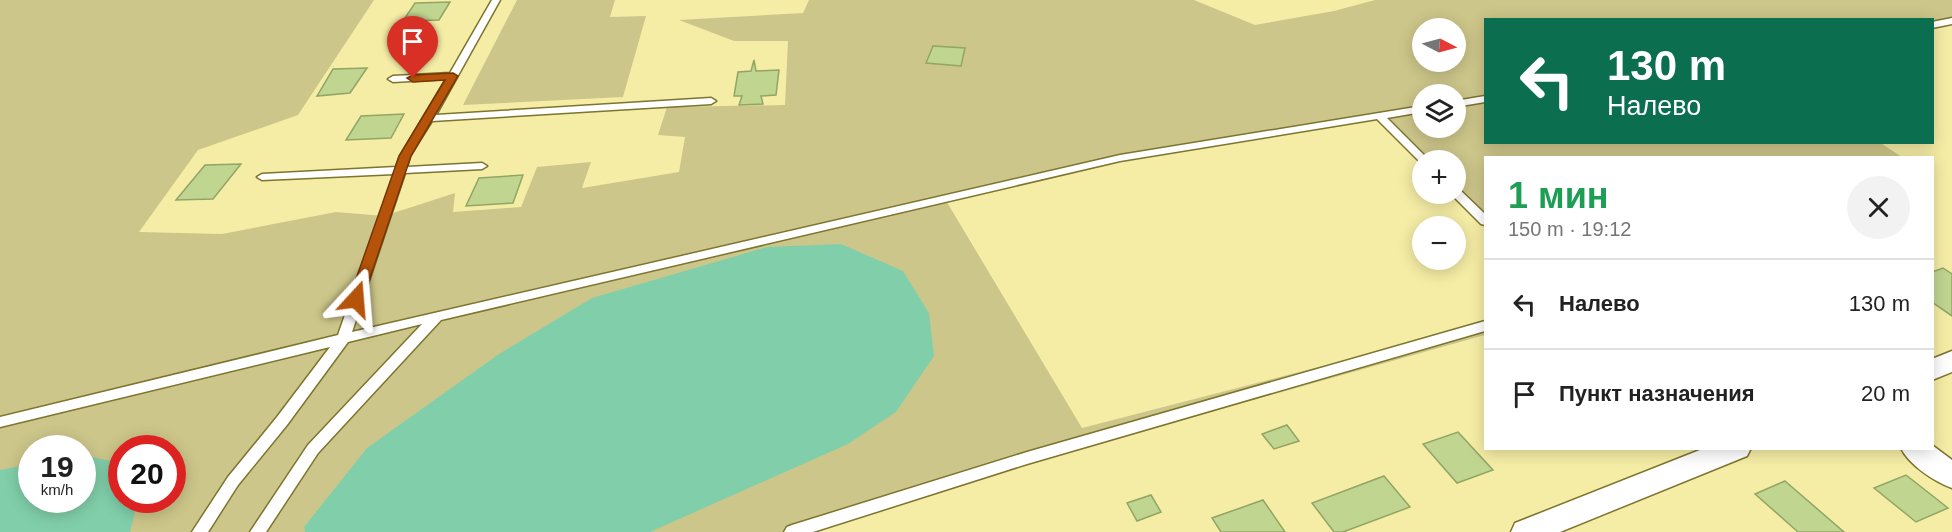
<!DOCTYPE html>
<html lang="ru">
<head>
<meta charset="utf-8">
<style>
	body { margin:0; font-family:Helvetica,sans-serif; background:#f2f2f2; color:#222; height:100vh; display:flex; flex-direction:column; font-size:22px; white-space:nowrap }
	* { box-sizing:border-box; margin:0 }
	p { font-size:20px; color:#767676 }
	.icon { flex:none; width:33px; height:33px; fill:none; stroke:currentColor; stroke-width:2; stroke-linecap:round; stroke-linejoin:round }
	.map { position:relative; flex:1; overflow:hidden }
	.panel { position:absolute; left:1484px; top:156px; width:450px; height:294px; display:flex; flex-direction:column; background:#fff; border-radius:0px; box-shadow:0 3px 15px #0003 }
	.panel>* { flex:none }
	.hud { position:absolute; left:1484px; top:18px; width:450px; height:126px; border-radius:0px; box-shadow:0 3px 15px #0003; background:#0b6e4f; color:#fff; overflow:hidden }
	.needle { width:39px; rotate:96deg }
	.controls { position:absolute; left:1412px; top:18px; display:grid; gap:12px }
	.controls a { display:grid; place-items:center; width:54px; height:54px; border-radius:50%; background:#fff; box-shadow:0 3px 15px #0003; font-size:30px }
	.speed { position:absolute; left:18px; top:435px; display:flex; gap:12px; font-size:30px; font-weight:700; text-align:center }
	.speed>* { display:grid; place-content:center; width:78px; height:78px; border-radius:50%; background:#fff; box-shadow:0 3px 15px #0003; line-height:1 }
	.speed small { font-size:15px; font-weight:400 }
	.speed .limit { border:9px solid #d22; background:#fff; color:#111 }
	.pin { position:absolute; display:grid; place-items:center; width:51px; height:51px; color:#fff; margin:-62px -26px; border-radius:50% 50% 50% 0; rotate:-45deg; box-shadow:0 0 6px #0007 }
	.pin .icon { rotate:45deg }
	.me { position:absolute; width:66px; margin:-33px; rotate:19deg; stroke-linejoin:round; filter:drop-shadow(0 0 4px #0008) }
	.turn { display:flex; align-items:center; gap:21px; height:126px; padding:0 24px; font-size:27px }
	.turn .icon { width:78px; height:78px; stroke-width:2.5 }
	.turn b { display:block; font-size:42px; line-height:51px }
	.round { display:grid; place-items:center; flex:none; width:63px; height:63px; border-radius:32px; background:#f2f2f2 }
	.summary { display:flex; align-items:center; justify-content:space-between; height:102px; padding:0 24px }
	h1 { font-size:36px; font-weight:700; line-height:45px; color:#1e9e55 }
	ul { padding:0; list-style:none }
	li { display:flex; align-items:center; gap:18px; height:90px; padding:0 24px; border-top:2px solid #e0e0e0 }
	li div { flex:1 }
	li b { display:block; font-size:22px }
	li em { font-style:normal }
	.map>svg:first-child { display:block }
	.green { fill:#cdc68a; fill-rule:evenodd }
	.water { fill:#81cfaa }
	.building { fill:#c0d590; stroke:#92a564; stroke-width:1.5 }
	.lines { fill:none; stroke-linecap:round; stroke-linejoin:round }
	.lane-casing { stroke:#7d742d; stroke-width:3 }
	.street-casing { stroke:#7d742d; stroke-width:3 }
	.lane { fill:#fff; fill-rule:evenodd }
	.street { fill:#fff; fill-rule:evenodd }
	.route { fill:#b45309; stroke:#753606; stroke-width:1.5 }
</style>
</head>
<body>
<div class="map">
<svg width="1952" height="532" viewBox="0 0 1952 532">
	<rect width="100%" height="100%" fill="#f5eda5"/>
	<path class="green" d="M0,0H374L298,115L198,150L139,232L222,234L336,212L384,216L455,193L453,212L521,207L537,167L591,162L582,188L679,172L685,137L658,135L667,107L785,105L788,41H734L679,20L803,13L809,0H1194L1255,25L1334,11L1375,0H1952V21L1932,25V20H1485V142H1879L1902,157L1485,158V221L1455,191V160H1424L1379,116L1120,158L945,199L1082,428L1485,324V335L1056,455L812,532H0ZM1422,28H1455V62H1422ZM1422,94H1455V128H1422ZM32,448H82V500H32ZM122,448H172V500H122Z
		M517,0H615L610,17L646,16L623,97L463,105Z"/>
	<path class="water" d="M841,244L903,271L929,313L934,356L896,412L848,444L650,532H305L304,527L367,448L499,354L592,298L767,247Z
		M82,455L121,463L122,500H138L130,532H0V470L31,464L32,500H82Z"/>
	<path class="building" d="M450,2L439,20L403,21L415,3Z
		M933,46L965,48L961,66L926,63Z
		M754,60L756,71L779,70L776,95L761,96L763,104L739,105L742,96H734L738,72L751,71Z
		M367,68L350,93L317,96L333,69Z
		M404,114L391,138L346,140L361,116Z
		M241,164L213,199L176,200L205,165Z
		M523,175L513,203L466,206L479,178Z
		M1943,268L1952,274V316L1932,302V272Z
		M1287,425L1299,441L1274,449L1262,434Z
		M1458,432L1493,470L1457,483L1423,444Z
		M1906,475L1948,508L1916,522L1874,488Z
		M1384,476L1410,507L1343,532H1334L1312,503Z
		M1785,481L1844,532H1798L1755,494Z
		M1151,495L1161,512L1137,521L1127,503Z
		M1263,500L1285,532H1221L1212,518Z"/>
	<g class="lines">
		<g class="lane-casing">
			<path id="lane" d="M492,0H500L436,115L711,98L716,101L711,104L432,121L410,156L407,167L482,163L487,166L482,169L405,173L352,332L1120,155L1422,106V112L1387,118L1429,160L1420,162L1377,119L1120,161L441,320L318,453L266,532H250L308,445L422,324L348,342L287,425L238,485L208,532H192L228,477L277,417L330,347L0,427V417L338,335L394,174L262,180L257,177L262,174L396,167L400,156L446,79L393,82L388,79L393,76L450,73Z
				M1952,18V24L1932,28V22Z
				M1485,96V102L1455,107V101Z
				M1455,188L1459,189L1485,214V225L1481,224L1451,194H1455Z
				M1485,321V331L1027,464L813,532H784L787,527L792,525L1027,452Z"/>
		</g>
		<g class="street-casing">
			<path id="street" d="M1952,351V372L1932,380V359Z
				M1932,445L1952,460V488C1935,482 1909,465 1901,448H1932Z
				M1705,448H1751L1747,456L1560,532H1511L1515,523Z"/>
		</g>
		<use href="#lane" class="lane"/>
		<use href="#street" class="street"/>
	</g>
	<path class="route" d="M453,73L458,76L411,156L363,299L361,302H351L349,299L399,156L445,80L413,82L407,78L413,75Z"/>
</svg>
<div class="controls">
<a><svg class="needle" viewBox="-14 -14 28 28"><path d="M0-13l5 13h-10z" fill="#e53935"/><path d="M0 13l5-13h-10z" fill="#767676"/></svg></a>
<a><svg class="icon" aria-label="layers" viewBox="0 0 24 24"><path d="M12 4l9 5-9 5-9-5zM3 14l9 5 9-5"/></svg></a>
<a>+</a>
<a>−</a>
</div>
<div class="speed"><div>19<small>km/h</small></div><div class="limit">20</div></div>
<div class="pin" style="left:413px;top:78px;background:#d93025"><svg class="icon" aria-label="arrive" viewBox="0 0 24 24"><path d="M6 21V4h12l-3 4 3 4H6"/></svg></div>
<svg class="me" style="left:356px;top:299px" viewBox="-20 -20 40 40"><path d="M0-17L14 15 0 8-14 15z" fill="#b45309" stroke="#fff" stroke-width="4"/></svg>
<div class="hud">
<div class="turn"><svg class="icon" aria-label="left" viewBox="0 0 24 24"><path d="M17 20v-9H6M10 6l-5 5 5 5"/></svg><div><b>130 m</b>Налево</div></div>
</div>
<section class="panel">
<div class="summary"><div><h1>1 мин</h1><p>150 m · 19:12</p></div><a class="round"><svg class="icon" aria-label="close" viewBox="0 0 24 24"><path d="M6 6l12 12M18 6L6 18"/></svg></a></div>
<ul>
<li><svg class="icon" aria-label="left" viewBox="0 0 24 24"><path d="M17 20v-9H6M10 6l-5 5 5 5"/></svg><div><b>Налево</b></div><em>130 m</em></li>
<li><svg class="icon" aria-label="arrive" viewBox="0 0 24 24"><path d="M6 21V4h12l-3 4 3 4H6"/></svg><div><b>Пункт назначения</b></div><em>20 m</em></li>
</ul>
</section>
</div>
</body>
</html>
